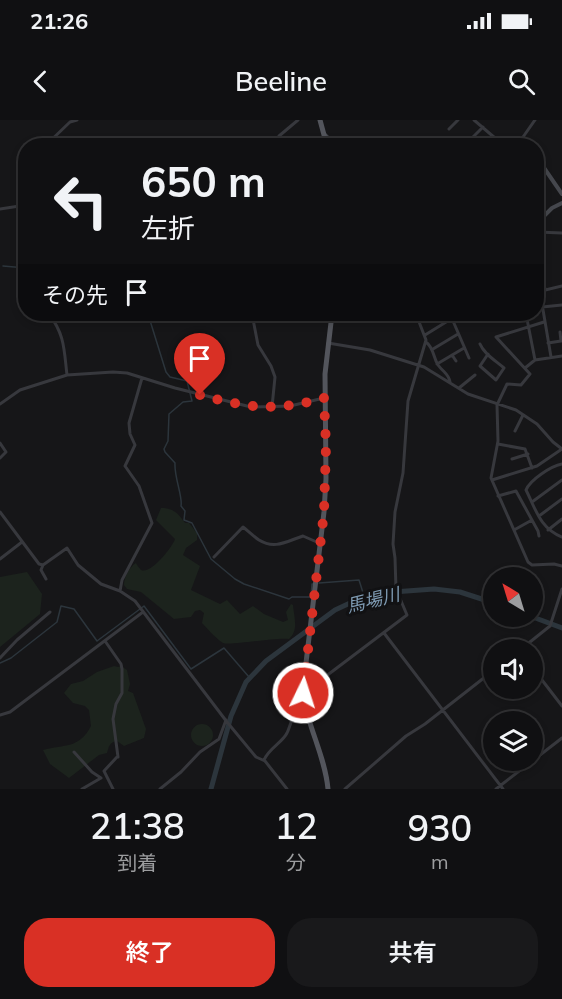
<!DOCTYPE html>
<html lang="ja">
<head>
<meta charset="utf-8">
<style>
	body { margin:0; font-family:Mulish,"Noto Sans JP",sans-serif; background:#19191b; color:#f1f3f6; height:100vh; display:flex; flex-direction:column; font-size:22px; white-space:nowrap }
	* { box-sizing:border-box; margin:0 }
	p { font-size:20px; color:#9c9d9f }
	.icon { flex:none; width:33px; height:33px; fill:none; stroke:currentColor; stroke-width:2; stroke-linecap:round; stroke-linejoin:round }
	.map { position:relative; height:669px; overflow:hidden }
	.sheet { display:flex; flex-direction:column; background:#101012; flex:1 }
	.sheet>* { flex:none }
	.guide { position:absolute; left:18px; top:18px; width:526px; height:183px; border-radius:24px; box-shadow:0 3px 9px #0003,0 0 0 2px #303032; background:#101012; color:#f1f3f6; overflow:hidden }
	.needle { width:39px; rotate:322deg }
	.tools { position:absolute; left:483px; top:447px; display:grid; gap:12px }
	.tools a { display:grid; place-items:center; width:60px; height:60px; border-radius:50%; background:#101012; box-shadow:0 3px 9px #0003,0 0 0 2px #303032; font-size:30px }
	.pin { position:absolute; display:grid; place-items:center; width:51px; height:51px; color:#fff; margin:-62px -26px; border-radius:50% 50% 50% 0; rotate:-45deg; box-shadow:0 0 6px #0007 }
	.pin .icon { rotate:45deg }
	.me { position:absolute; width:66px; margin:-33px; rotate:4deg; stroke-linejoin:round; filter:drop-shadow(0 0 4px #0008) }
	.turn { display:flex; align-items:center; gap:21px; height:126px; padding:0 24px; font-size:27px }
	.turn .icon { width:78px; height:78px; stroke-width:2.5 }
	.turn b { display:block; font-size:42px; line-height:51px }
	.then { display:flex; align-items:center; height:57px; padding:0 24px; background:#0003; gap:12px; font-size:22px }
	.eta { display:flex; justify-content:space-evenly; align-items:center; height:102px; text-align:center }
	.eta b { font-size:36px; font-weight:600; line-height:42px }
	.cta { display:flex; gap:12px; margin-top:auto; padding:12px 24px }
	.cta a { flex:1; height:69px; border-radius:24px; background:#d93025; color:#fff; font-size:24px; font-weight:600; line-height:69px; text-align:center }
	.cta a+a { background:#19191b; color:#f1f3f6 }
	.status { display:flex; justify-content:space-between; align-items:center; height:42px; padding:0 30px; background:#101012; direction:ltr }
	.status svg { height:16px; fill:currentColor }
	header { display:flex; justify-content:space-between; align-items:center; height:78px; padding:0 24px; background:#101012; font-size:27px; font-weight:600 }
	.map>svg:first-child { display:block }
	.green { fill:#1c231d }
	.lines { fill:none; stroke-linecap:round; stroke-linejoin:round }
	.stream { stroke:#2c353c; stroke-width:1.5 }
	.river { stroke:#2c353c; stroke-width:5 }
	.street { stroke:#37383d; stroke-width:3 }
	.secondary { stroke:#45474d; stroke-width:4 }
	.primary { stroke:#53555c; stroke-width:5 }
	.route { stroke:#d93025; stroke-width:10; stroke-dasharray:0 18 }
	.labels { text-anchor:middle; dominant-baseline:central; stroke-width:6; stroke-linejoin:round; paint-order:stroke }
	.water-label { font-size:18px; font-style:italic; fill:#7f9bb3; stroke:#111113 }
</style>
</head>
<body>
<div class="status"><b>21:26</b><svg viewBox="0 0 49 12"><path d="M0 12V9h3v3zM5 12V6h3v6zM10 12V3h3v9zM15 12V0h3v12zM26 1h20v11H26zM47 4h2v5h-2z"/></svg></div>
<header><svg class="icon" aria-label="back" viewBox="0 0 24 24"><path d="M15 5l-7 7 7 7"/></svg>Beeline<svg class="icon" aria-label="search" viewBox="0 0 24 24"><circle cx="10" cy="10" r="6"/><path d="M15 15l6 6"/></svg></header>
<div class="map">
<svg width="562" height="669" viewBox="0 0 562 669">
	<rect width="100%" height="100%" fill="#161618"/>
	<path class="green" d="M161,388C173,388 178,393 185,403H189L197,413V420L186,428L183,435L200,446L191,470L220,484L227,480L240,494L253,486L264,494L283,502L288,500L286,492L291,484L293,485C294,498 299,510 289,519C276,517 230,526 223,523C215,518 208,509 202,503L204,493L200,490L195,491L191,497L174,499L141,472L127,469L124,465C124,458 129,447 136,443C136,444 141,450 141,450C151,455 173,426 175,419L156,400Z
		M27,452L42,474L40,494L0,527V457Z
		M114,546L118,547L121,546L127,550L130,564L128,571L133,573L146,609L144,618L124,626L117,621C109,622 109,627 107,633L99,635L69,658L50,644L43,630C65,624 79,629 91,606L89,590L85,586L73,583L64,573L71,564L83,561L97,552Z
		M191 615a11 11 0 1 1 22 0a11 11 0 1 1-22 0Z"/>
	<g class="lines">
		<path class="stream" d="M3,146L26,148
			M148,194L166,252L170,257L187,261L192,281L183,282L169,294L168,321L164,329L165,332L175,343C174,357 183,377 181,386L185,391L184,400L192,403L211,439L235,459L244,464L289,479L292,477H311L312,464H314
			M319,463L359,460L365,479
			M0,543L11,538L57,502L61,486L74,489L97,521L144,486L191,549L224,528L249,557"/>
		<path class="river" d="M530,496L562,508
			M211,669L231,596L246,562L266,541L335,490L350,483L393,472L434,469L460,472L494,483"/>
		<path class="street" d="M474,0L495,18L500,26
			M449,9L458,0
			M523,17L529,26
			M472,18L483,7
			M45,26L70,2L77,0
			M273,26L279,16L298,0
			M510,26L523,17L535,0
			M0,89L26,85
			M537,112L562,113
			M537,132L545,169
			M537,172L562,166
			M540,172L551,237
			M542,187L562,185
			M49,194C65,215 64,230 67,255
			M252,194L258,225L271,246L275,257L272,287
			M450,194L469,238
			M526,194L535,240
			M419,201L431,194
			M544,202L496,217L530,254L521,265L507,264L497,285L498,321L491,358L528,442L532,445L554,444L562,446
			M425,215L451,199
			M426,222C434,228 433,237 438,245C443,252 449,254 450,262
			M328,223L370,230L424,247L468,274L516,290L537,304L553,322L562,329
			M548,223L561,221L560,212
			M480,224C484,234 496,241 504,248L496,260L480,246L488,234
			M433,229L458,214
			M452,235L456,241
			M437,244L464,228
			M525,248L535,240L562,236
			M459,268L475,255
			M0,284L20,270L67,255L113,252L127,253L175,268L251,287L290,286L324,278
			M515,311L523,295
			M498,324L525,329L532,348
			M0,338L6,332L0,323
			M512,339L528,334
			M562,344C551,346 530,360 526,370C536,390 540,408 562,417
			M492,360L537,346L562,329
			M498,376L516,371L538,411L539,416
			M532,382L562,360
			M0,392L39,444L43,445L41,450L46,459
			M539,396L562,379
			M514,410L532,400
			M548,410L562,399
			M214,437L243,407C248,411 253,416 259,420C275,430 287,421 303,416L319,423
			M0,439L22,422
			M43,445L67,428L78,445L101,464L120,471L135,481L227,602L256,637L265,641L287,669
			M120,471L122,460L152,403L139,366L125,346L135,325L130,314L129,303L142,258
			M384,513L503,669
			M105,521L121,544L122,549V573L116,584L113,599L118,637
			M520,530L550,506L562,469
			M0,538L17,520L50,492
			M532,547L562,586
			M305,572L407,495L396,469L395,438L393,424L395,392L403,353L408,281L426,220L416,194
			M0,595L10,592L143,492
			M74,632L92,652L101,658
			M264,640C269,628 282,623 287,613C292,602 294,587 304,577
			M82,669L101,658
			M113,669L104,651L117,637
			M160,669L181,652L200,632L219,619L226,600
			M345,669L406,616L425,604L494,550
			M496,669L562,618"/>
		<path class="secondary" d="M325,15L336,26
			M537,44L540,42L562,74
			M537,103L552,88L562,83"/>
		<path class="primary" d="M320,0L327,26
			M328,669C325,634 305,603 303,568L324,392L326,359L325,254L332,194"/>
	</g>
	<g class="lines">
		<path class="route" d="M200,275C249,288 274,292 324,278L326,326L324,392L303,573"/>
	</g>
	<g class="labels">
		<g class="water-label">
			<text transform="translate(373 480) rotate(-14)">馬場川</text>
		</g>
	</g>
</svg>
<div class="tools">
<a><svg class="needle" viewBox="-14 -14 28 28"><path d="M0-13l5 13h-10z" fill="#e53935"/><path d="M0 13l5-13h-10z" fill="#9c9d9f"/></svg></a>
<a><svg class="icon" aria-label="sound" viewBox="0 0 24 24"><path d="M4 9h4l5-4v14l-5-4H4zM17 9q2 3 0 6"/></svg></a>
<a><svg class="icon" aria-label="layers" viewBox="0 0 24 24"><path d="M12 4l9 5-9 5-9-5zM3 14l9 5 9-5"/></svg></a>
</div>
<div class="pin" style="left:200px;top:275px;background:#d93025"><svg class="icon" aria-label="arrive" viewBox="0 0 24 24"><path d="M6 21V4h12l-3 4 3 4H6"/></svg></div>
<svg class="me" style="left:303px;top:573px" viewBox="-20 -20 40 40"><circle r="17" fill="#d93025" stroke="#fff" stroke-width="3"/><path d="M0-11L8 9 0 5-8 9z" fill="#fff"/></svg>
<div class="guide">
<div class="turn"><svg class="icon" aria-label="left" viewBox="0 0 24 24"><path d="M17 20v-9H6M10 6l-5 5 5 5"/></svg><div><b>650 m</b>左折</div></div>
<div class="then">その先<svg class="icon" aria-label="arrive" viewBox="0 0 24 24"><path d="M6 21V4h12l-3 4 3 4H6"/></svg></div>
</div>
</div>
<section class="sheet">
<div class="eta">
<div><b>21:38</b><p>到着</p></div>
<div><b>12</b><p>分</p></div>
<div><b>930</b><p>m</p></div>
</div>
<div class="cta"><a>終了</a><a>共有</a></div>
</section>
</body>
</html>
